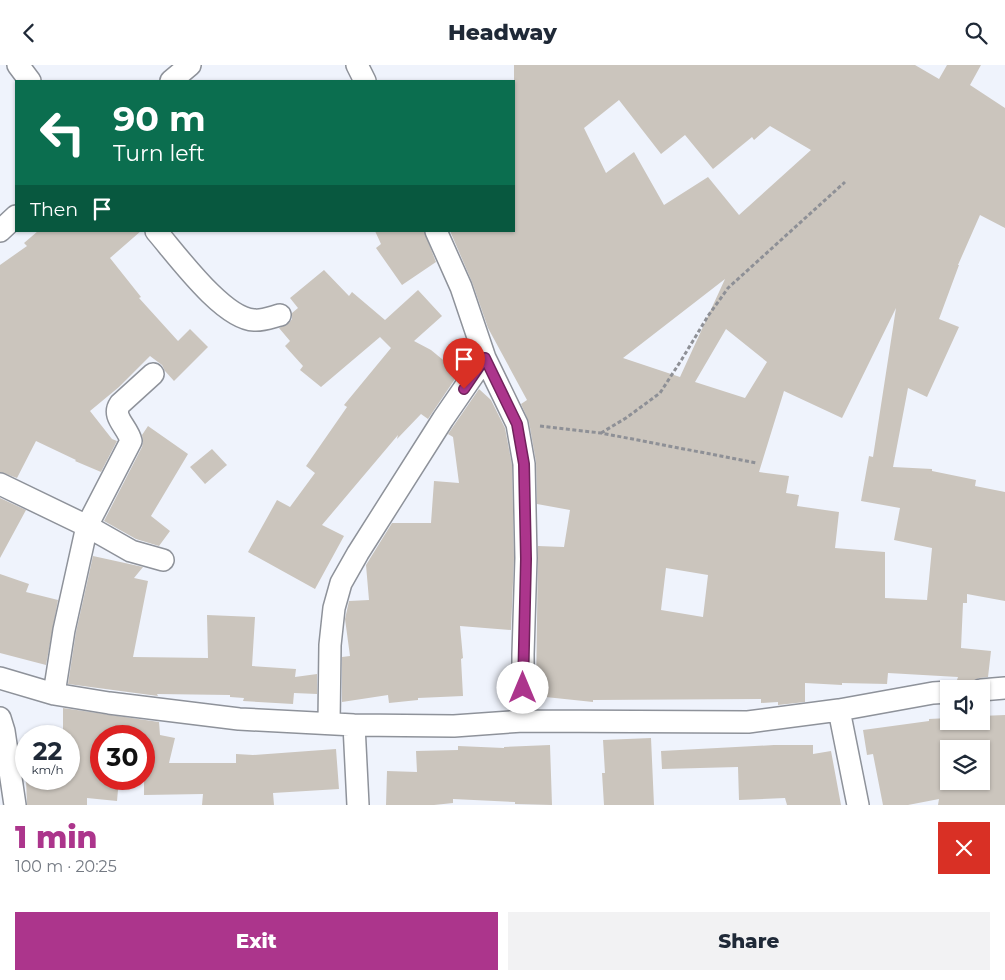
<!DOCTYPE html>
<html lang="en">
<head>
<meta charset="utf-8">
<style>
	body { margin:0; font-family:Montserrat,sans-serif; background:#f2f2f3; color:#1f2937; height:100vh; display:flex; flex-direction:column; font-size:19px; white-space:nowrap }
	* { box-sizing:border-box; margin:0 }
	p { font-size:16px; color:#747a83 }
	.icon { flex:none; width:28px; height:28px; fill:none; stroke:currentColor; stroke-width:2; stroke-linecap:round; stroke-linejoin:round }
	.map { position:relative; height:740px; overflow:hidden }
	.side { display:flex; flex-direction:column; background:#fff; flex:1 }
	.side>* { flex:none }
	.banner { position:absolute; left:15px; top:15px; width:500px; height:152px; border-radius:0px; box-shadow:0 1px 4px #0004; background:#0b6e4f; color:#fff; overflow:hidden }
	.controls { position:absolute; left:940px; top:615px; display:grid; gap:10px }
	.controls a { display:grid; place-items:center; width:50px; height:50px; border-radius:0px; background:#fff; box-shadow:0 1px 4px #0004; font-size:25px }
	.speed { position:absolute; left:15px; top:660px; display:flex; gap:10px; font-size:25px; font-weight:700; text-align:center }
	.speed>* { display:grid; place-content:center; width:65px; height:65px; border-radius:50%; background:#fff; box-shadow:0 1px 4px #0004; line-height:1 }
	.speed small { font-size:12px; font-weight:400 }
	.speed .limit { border:8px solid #d22; background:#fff; color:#111 }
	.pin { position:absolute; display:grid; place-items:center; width:42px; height:42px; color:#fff; margin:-51px -21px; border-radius:50% 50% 50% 0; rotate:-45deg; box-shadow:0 0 5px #0007 }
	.pin .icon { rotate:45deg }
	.me { position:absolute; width:55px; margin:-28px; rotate:0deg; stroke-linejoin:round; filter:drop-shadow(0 0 4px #0008) }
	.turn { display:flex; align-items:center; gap:18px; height:105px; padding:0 15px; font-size:22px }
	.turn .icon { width:65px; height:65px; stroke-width:2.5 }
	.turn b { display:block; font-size:35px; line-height:42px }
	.then { display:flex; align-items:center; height:48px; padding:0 15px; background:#0003; gap:10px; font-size:19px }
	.round { display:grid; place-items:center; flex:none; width:52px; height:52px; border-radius:0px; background:#f2f2f3 }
	.summary { display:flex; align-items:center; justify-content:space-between; height:85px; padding:0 15px }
	h1 { font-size:30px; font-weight:800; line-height:38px; color:#ac358c }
	.primary-button { display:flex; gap:10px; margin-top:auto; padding:10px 15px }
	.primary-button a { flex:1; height:58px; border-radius:0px; background:#ac358c; color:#fff; font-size:20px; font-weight:800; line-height:58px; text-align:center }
	.primary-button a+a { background:#f2f2f3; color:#1f2937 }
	header { display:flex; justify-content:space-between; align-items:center; height:65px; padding:0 15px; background:#fff; font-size:22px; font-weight:800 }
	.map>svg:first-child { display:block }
	.building { fill:#cbc5bd; fill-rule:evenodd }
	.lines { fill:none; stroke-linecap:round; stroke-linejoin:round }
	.street-casing { stroke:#8e929a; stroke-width:24 }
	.path { stroke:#8e9096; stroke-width:3; stroke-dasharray:4 2.5; stroke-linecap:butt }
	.street { stroke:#fff; stroke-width:21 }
	.route-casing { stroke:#70225b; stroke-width:12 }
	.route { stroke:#ac358c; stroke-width:9 }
</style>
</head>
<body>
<header><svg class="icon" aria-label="back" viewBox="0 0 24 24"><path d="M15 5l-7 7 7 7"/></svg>Headway<svg class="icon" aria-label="search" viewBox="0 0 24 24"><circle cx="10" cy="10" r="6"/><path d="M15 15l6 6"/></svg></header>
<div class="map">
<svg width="1005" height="740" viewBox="0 0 1005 740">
	<rect width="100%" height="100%" fill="#eff3fc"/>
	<path class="building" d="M514,0H915L939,14L947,0H981L970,20L1005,43V163L980,150L958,200H959L939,254L959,262L927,332L908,323L893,402L932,404V406L976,415L975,421L1005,427V536L967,529V538H963L961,583L991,586L988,612L979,613L973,616L957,615L958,612L888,608L887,619L842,618V620L805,618V637L778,640V637L761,638V634L593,635V637L536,631L538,481L564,482L570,445L537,439L536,397L529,357L521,339L527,335L488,263L472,217L450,166H514ZM619,35L661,89L685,70L713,104L752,72L754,75L770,61L811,85L739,150L708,112L664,140L634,87L606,108L584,63ZM725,214L680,312L623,293ZM896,243L873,392L869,391L861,436L900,443L894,475L932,483L927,535L885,533V487L835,483L839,447L797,441L799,430L786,428L789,411L759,407L784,326L842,353ZM726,264L767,297L745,333L695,317ZM666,503L708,510L703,552L661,545Z
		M38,166H141L110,193L141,232L139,233L178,276L190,264L208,282L174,316L165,306L162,300L150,291L119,322L90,346L112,374L117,376L101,407L75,396L76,395L36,376L17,413L0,407V200L27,181L24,178Z
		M375,166H424L436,197L402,220L376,183L381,179Z
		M324,205L349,231L352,227L385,255L418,225L442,251L414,276L431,285L459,308L428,354L421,349L397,374L398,370L322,460L344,471L315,524L248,487L277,435L290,442L315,408L306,401L347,342L344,340L391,283L380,272L321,322L300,305L303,301L285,281L290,276L279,263L289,258L292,254V248L298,243L290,233Z
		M479,324L491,335L505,363L512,400L514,493L511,565L460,561L463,593L461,594L463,631L418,633V635L389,638L388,630L342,637V592L350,591L345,554L349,536L369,535L366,500L392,458H431L434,416L459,418L453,372L448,369Z
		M148,361L188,389L151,451L170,466L159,481L136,474L104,456L142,382L143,377L142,370Z
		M212,384L227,400L205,419L190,402Z
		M0,433L26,445L0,493Z
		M93,491L143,502L134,513L148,516L133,592L208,593L207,550L255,552L252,601L296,604L295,612L317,609V629L294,628L293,639L243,636L244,633L230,632V630L157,629L158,631L68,619L76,567Z
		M0,509L29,519L26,527L58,535L46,600L0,588Z
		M63,643L159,657L160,670L175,673L169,698H236V689L253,690L336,684L339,724L273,728L274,740H202L203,729L144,730V671H101V714H119L117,736L87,733V740H27L26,714H69V671H63Z
		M1005,650V740H938L939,734L908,740H883L873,689L867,690L863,665L929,656V654L949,653V656H981V651ZM949,684H981V716H949Z
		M651,673L654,740H604L602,708H605L603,675Z
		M550,680L552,740L515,739V737L453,734V738L434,740H386L387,706L417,707L416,686L458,685V681L504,683V682Z
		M774,680H813V689L831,686L841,740H787L785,733L739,735L738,702L662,704L661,686Z"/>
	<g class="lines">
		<g class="street-casing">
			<path id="street" d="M18,0L30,16
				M357,0L365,16
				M171,16L190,0
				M0,166L16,151
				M156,166C176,189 223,254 254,255C262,256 272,252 280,250
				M436,166L461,222L485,293L517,359L524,399L526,493L523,589V656
				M0,419L87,461L131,486L163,495
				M0,613L54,629L109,638L239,654L354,660L454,661L523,656L748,657L839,645L933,628L949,627
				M981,625L1005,623
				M54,629L64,565L87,461L131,376C128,362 111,352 120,339L153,309
				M839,645L858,740
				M0,653L4,666L15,740
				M329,658L330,580L334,543L341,518L358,488L443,354L485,293
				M354,660L358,740"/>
		</g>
		<path class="path" d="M540,361L601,368L757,398
			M601,368L626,353L660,328L682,294L708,251L728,223L845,117"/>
		<use href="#street" class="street"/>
	</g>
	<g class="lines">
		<g class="route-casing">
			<path id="route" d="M464,324L485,293L517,359L524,399L526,494L523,623"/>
		</g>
		<use href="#route" class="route"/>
	</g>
</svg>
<div class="controls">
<a><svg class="icon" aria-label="sound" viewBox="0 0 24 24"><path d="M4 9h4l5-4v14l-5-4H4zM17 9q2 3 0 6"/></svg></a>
<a><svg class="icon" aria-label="layers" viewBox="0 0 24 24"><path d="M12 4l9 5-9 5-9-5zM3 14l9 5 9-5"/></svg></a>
</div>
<div class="speed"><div>22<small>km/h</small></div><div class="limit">30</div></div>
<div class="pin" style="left:464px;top:324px;background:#d93025"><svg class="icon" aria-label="arrive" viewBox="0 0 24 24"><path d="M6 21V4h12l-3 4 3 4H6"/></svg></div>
<svg class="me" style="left:523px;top:623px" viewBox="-20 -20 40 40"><circle r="19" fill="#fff"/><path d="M0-13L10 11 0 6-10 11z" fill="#ac358c"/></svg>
<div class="banner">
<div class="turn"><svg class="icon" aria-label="left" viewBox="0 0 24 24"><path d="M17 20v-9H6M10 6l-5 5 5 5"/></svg><div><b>90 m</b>Turn left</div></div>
<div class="then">Then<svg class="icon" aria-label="arrive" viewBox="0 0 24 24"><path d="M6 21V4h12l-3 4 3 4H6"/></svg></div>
</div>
</div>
<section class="side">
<div class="summary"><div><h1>1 min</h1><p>100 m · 20:25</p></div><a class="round" style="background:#d93025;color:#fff"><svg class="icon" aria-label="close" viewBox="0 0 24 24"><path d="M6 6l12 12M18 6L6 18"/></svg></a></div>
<div class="primary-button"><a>Exit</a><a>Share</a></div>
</section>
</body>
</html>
